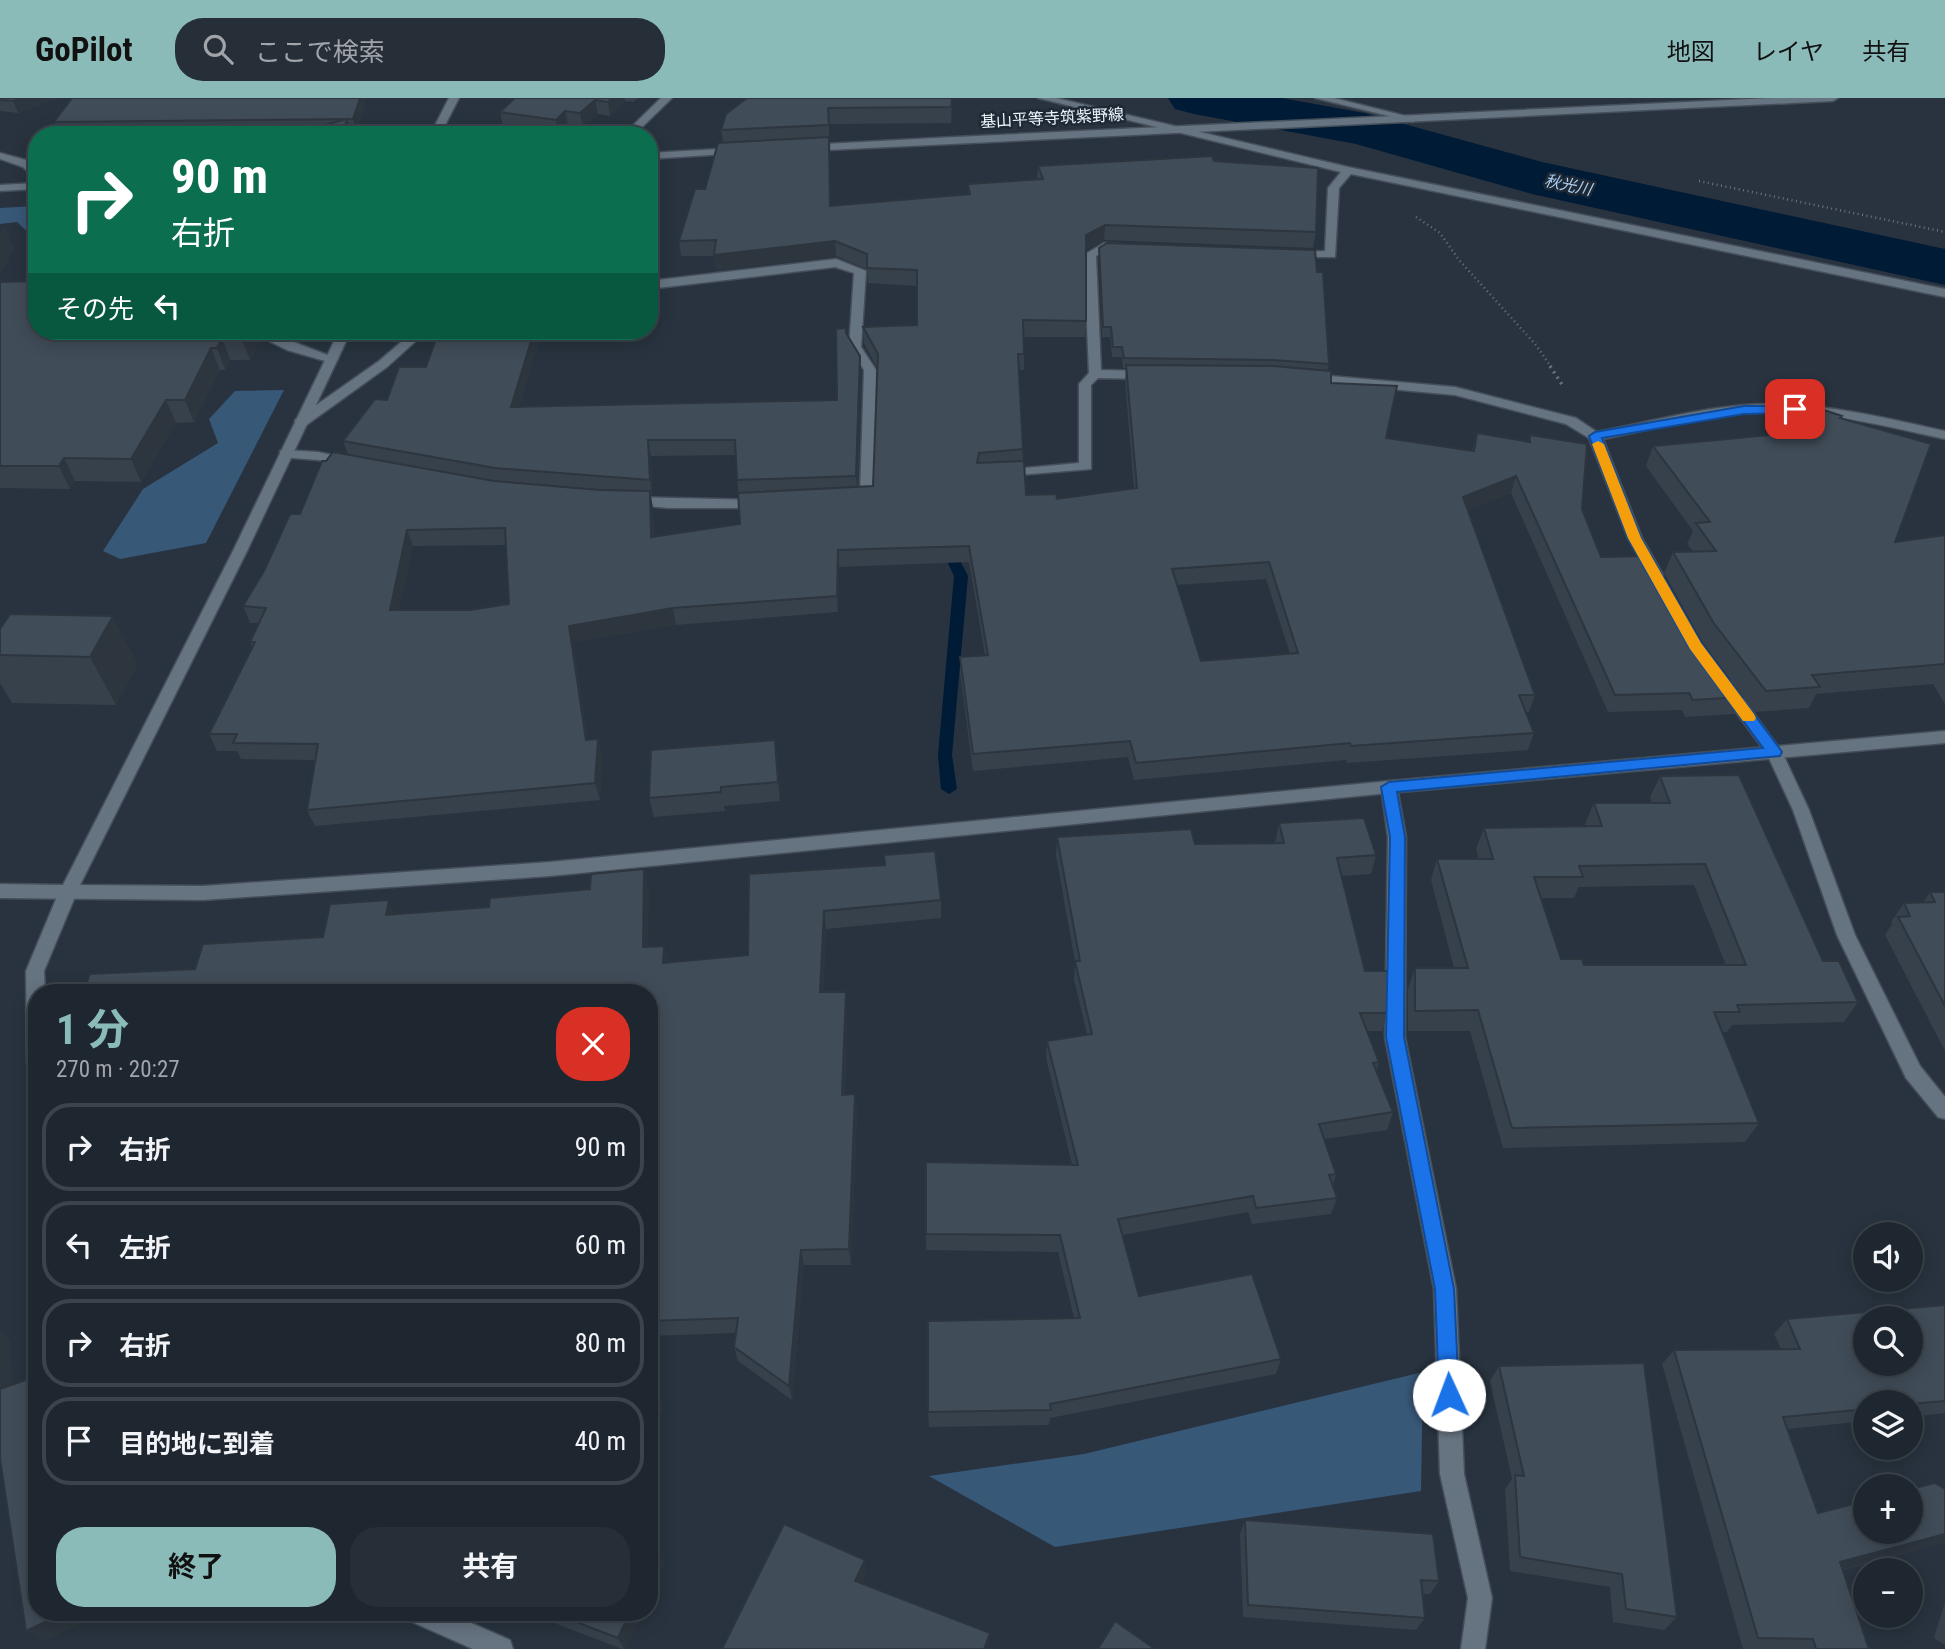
<!DOCTYPE html>
<html lang="ja">
<head>
<meta charset="utf-8">
<style>
	body { margin:0; font-family:"Roboto Condensed","Noto Sans JP",sans-serif; background:#262e37; color:#f1f3f6; height:100vh; display:flex; flex-direction:column; font-size:26px; white-space:nowrap }
	* { box-sizing:border-box; margin:0 }
	p { font-size:23px; color:#a1a5aa }
	.icon { flex:none; width:38px; height:38px; fill:none; stroke:currentColor; stroke-width:2; stroke-linecap:round; stroke-linejoin:round }
	.map { position:relative; flex:1; overflow:hidden }
	.panel { position:absolute; left:28px; top:886px; width:630px; height:637px; display:flex; flex-direction:column; background:#1e262f; border-radius:28px; box-shadow:0 4px 18px #0003,0 0 0 2px #3c434b }
	.panel>* { flex:none }
	.top-card { position:absolute; left:28px; top:28px; width:630px; height:214px; border-radius:28px; box-shadow:0 4px 18px #0003,0 0 0 2px #3c434b; background:#0b6e4f; color:#fff; overflow:hidden }
	.controls { position:absolute; left:1853px; top:1124px; display:grid; gap:14px }
	.controls a { display:grid; place-items:center; width:70px; height:70px; border-radius:50%; background:#1e262f; box-shadow:0 4px 18px #0003,0 0 0 2px #3c434b; font-size:35px }
	.pin { position:absolute; display:grid; place-items:center; width:60px; height:60px; color:#fff; margin:-30px; border-radius:14px; box-shadow:0 4px 10px #0006 }
	.me { position:absolute; width:77px; margin:-38px; rotate:358deg; stroke-linejoin:round; filter:drop-shadow(0 0 5px #0008) }
	.turn { display:flex; align-items:center; gap:24px; height:147px; padding:0 28px; font-size:32px }
	.turn .icon { width:91px; height:91px; stroke-width:2.5 }
	.turn b { display:block; font-size:49px; line-height:60px }
	.then { display:flex; align-items:center; height:66px; padding:0 28px; background:#0003; gap:14px; font-size:26px }
	.round { display:grid; place-items:center; flex:none; width:74px; height:74px; border-radius:28px; background:#262e37 }
	.head { display:flex; align-items:center; justify-content:space-between; height:119px; padding:0 28px }
	h1 { font-size:42px; font-weight:700; line-height:52px; color:#8bbbb9 }
	.primary-button { display:flex; gap:14px; margin-top:auto; padding:14px 28px }
	.primary-button a { flex:1; height:80px; border-radius:28px; background:#8bbbb9; color:#111; font-size:28px; font-weight:700; line-height:80px; text-align:center }
	.primary-button a+a { background:#262e37; color:#f1f3f6 }
	ul { padding:0; list-style:none }
	li { display:flex; align-items:center; gap:21px; height:88px; margin:0 14px 10px; padding:0 14px; border:4px solid #3c434b; border-radius:28px }
	li div { flex:1 }
	li b { display:block; font-size:26px }
	li em { font-style:normal }
	header { display:flex; align-items:center; gap:42px; box-sizing:border-box; height:98px; padding:0 35px; background:#8bbbb9; color:#111 }
	header strong { font-size:33px }
	nav { display:flex; gap:38px; margin-inline-start:auto; font-size:24px }
	.search { width:490px; height:63px; background:#262e37; display:flex; align-items:center; gap:18px; box-sizing:border-box; padding:0 24px; border-radius:28px; color:#a1a5aa; font-size:26px }
	.map>svg:first-child { display:block }
	.green { fill:#385878 }
	.lines { fill:none; stroke-linecap:round; stroke-linejoin:round }
	.stream { fill:#001b36; fill-rule:evenodd }
	.river { fill:#001b36; fill-rule:evenodd }
	.minor-casing { stroke:#454f5a; stroke-width:3 }
	.tertiary-casing { stroke:#454f5a; stroke-width:3 }
	.secondary-casing { stroke:#454f5a; stroke-width:3 }
	.path-far1 { stroke:#6b757f; stroke-width:2.5; stroke-dasharray:1 3.5; stroke-linecap:butt }
	.path { stroke:#6b757f; stroke-width:3.5; stroke-dasharray:2 4.5; stroke-linecap:butt }
	.minor { fill:#667381; fill-rule:evenodd }
	.tertiary { fill:#667381; fill-rule:evenodd }
	.secondary { fill:#667381; fill-rule:evenodd }
	.wall { fill:#37414c; fill-rule:evenodd }
	.shaded-wall { fill:#2d353e }
	.building { fill:#404c58; stroke:#2d353e; stroke-width:2; fill-rule:evenodd }
	.route { fill:#1a73e8; stroke:#114b97; stroke-width:2 }
	.slow { fill:#f59e0b }
	.labels { text-anchor:middle; dominant-baseline:central; stroke-width:5; stroke-linejoin:round; paint-order:stroke }
	.far-street-label { font-size:16px; fill:#eef5fd; stroke:#1e2935 }
	.far-water-label { font-size:16px; font-style:italic; fill:#acd1f6; stroke:#1e2935 }
</style>
</head>
<body>
<header>
<strong>GoPilot</strong>
<div class="search"><svg class="icon" aria-label="search" viewBox="0 0 24 24"><circle cx="10" cy="10" r="6"/><path d="M15 15l6 6"/></svg>ここで検索</div>
<nav><a>地図</a><a>レイヤ</a><a>共有</a></nav>
</header>
<div class="map">
<svg width="1945" height="1551" viewBox="0 0 1945 1551">
	<rect width="100%" height="100%" fill="#28333f"/>
	<path class="green" d="M35,108L37,143L17,124L0,126V110Z
		M284,292L206,445L120,461L103,453L143,391L218,345L209,321L235,293Z
		M1423,1274L1421,1393L1055,1449L929,1378L1084,1356Z"/>
	<g class="lines">
		<path class="stream" d="M945,442L951,446L968,478L952,657L957,691L949,696L941,691L938,657L954,478L939,446Z"/>
		<path class="river" d="M1168,0H1282L1364,15L1542,64L1945,151V187L1532,96L1356,46L1194,16L1175,11Z"/>
		<g class="minor-casing">
			<path id="minor" d="M661,0H672L634,37H623Z
				M1038,0H1056L1348,69L1945,191V199L1351,76L1339,90L1335,159H1292L1288,158V154L1325,153L1328,90L1341,74Z
				M1315,0H1334L1418,21L1413,24Z
				M0,55L26,62L37,70V83L23,69L0,61Z
				M1104,145L1120,146L1126,149C1119,155 1108,151 1096,158L1101,272L1147,273L1153,277L1147,281L1098,280L1091,287V371L996,379L994,376L1001,372L1079,365V286L1089,275L1084,157Z
				M836,161L866,173L861,249L876,272L874,400C869,406 853,406 848,400L850,397L860,396L864,272L849,249L854,175L835,169L649,191V183Z
				M249,233H265L338,261L332,265L287,252Z
				M414,233H427L387,269L305,328H295V322L379,263Z
				M1308,276L1455,289L1576,320L1597,334C1656,323 1716,305 1776,306C1833,307 1890,321 1945,333V341C1890,329 1834,315 1777,314C1718,313 1660,330 1603,341L1642,440L1663,477L1656,482L1651,480L1628,440L1589,340L1566,326L1455,297L1303,283L1302,280Z
				M285,352L318,354L356,362L358,365L351,369L318,362L280,359V353Z
				M628,399L761,402L768,406L761,410H669L623,406V400Z
				M1724,582L1730,583L1782,654L1809,712L1855,837L1920,968L1945,999V1021L1938,1019L1906,980L1837,837L1793,712L1767,656L1716,587Z
				M1389,683L1397,689L1406,739L1405,939L1456,1191L1464,1376L1492,1500L1485,1551H1461L1468,1500L1440,1376L1434,1191L1385,939L1388,739L1381,689Z
				M68,787L74,789L77,794L44,873L45,894H37V973L30,971L27,965L26,873L59,794L62,789Z
				M407,1514H446L510,1542L513,1551H473L410,1523Z"/>
		</g>
		<g class="tertiary-casing">
			<path id="tertiary" d="M449,0H459L440,37H430Z
				M339,233H351L247,453L80,787L203,788L550,764L1389,683L1945,633V645L1389,695L550,778L203,802L0,800V786L63,787L233,453Z"/>
		</g>
		<g class="secondary-casing">
			<path id="secondary" d="M1770,0H1838L1833,3L807,53L802,50L807,47L935,40Z
				M737,50L742,53L741,55L649,61V55Z
				M37,85V91L0,93V87Z"/>
		</g>
		<path class="path-far1" d="M1699,83L1945,134
			M1416,119L1440,135L1459,162L1536,247L1551,269"/>
		<path class="path" d="M1550,268L1563,288"/>
		<use href="#minor" class="minor"/>
		<use href="#tertiary" class="tertiary"/>
		<use href="#secondary" class="secondary"/>
	</g>
	<path class="wall" d="M0,0H59L18,15L0,13Z
		M367,0L356,33H350L352,37H289L303,33L59,36L54,24Z
		M515,0H638L633,4L625,3L610,18L598,16L583,29L568,27L558,36L503,28L500,14Z
		M747,0H953L951,25L829,26L831,108L968,96V86L1037,82L1038,68L1214,63L1316,134L1313,150L1104,142L1086,152V223L1085,239H1024V272H1019L1023,363L1026,397L1057,401L1134,391L1125,283L1126,270H1123L1122,259H1112L1110,239H1102L1099,159V150L1317,174L1329,266L1327,273L1331,285L1386,340L1472,353L1477,335L1528,344L1530,337L1582,411L1601,459L1692,533L1742,599L1734,616L1685,619L1682,612L1608,614L1511,395L1468,412L1535,597L1529,614H1526L1534,635L1528,652L1347,665L1346,662L1134,682L1128,659L973,673L960,575V559L985,557L969,464L839,469L838,514L676,527L573,544L588,642L598,641L602,658L600,702L315,728L307,712L315,662L241,661L237,653H217L209,636L252,549L250,544L258,525H250L243,508L300,416L326,363L348,356L343,343L426,269L439,233H542L519,309L837,302L846,235L861,273L858,389L873,388L877,270L864,245L863,229L917,227V188L868,185L867,171L836,158L716,172L714,158H681L679,143L705,91L723,44L721,32ZM736,357L740,426L654,438L653,410L650,397H652L651,358ZM506,447L509,506L470,512H399L413,448ZM1266,481L1290,556L1201,563L1177,487Z
		M0,184L257,233L260,242L250,262H230L225,272H220L194,324L176,325L141,384L75,383L70,391L0,390Z
		M1841,320L1895,444L1945,437V606L1933,586L1816,596L1809,610L1755,614L1703,545L1664,475L1673,454L1693,453L1687,446L1693,433L1646,368L1653,348L1769,337Z
		M0,531L138,566L116,607L12,605L0,585Z
		M775,642L778,662L780,703L724,708L725,713L654,719L649,700Z
		M1660,678L1858,904L1844,924L1732,927L1727,934H1722L1759,1025L1745,1044L1503,1050L1470,933H1408V891L1415,870H1454L1431,782L1437,761H1479L1476,751L1484,730L1586,728L1585,726L1594,705H1652L1650,699ZM1694,787L1726,867H1584L1561,861L1541,800H1574L1579,789Z
		M1279,725L1376,757L1371,776L1341,778L1365,873L1388,915L1382,933H1367L1379,964L1376,974L1393,1014L1387,1032L1325,1041L1336,1076L1333,1087L1337,1100L1331,1116L1252,1126L1248,1114L1122,1137L1139,1198L1281,1261L1276,1276L1050,1320L1049,1327L929,1329L928,1314L1074,1220L1058,1154L926,1152V1136L1072,1066L1046,960L1047,943L1087,936L1074,881L1075,863L1056,758L1057,739L1195,746L1275,745Z
		M749,776L941,802V820L826,831L823,894H846L847,911L845,997L855,996L857,1013L851,1167H804L792,1302L738,1263L734,1249L736,1235L649,1238V894L195,871L323,839L395,816L489,809L649,789L647,849L664,848L668,864L748,857Z
		M1930,794H1945V953L1885,837L1892,826L1891,824L1904,805H1923Z
		M1945,1207V1315L1911,1319V1304H1866V1323L1788,1331L1818,1415L1945,1444L1843,1472L1869,1551H1743L1662,1266L1674,1252L1781,1251L1774,1236L1787,1221Z
		M1499,1268L1677,1519L1664,1532L1613,1524L1610,1489L1510,1473L1505,1391L1512,1381L1490,1283Z
		M1245,1422L1439,1483L1430,1496H1422L1425,1520L1416,1532L1243,1519L1240,1436Z
		M1945,1504V1547L1934,1540Z
		M526,1514H643L626,1551H622Z"/>
	<path class="shaded-wall" d="M22,0H59L18,15L13,3Z
		M360,0H367L356,33L353,21Z
		M612,0H625V3L610,18L608,4Z
		M952,0H953V6L951,25Z
		M595,2L598,16L583,29L580,15Z
		M565,13L568,27L558,36L556,22Z
		M347,21L352,37H342Z
		M657,109L659,127L649,148V124Z
		M1105,127L1104,142L1085,153L1086,137Z
		M4,128L14,150L0,178V136Z
		M835,143L836,158L716,172L714,157Z
		M245,233H257L260,242L250,262L241,240Z
		M534,233H542L514,325L511,309Z
		M222,240L230,262L225,272L217,250Z
		M211,250L220,272L194,324L185,302Z
		M860,258L861,273L857,394L856,378Z
		M166,302L176,325L141,384L131,361Z
		M648,342L651,358L652,397L650,382Z
		M64,360L75,383L70,391L59,368Z
		M1516,378L1511,395L1459,416L1463,399Z
		M650,393L653,410L654,455L651,439Z
		M407,432L413,448L396,529L390,512Z
		M838,452L839,469L838,514L837,498Z
		M673,510L676,527L573,544L591,659L586,642L569,528Z
		M113,518L138,566L116,607L90,559Z
		M598,641L602,658L600,702L595,685Z
		M775,642L778,662L780,703L778,684Z
		M644,771L649,789L647,867L643,849Z
		M389,802L396,819L386,817Z
		M824,813L826,831L822,911L820,894Z
		M664,848L668,865H663Z
		M846,894L847,911L844,1013L842,997Z
		M855,996L857,1013L851,1167L849,1151Z
		M801,1152L804,1167L792,1302L789,1288Z
		M0,1233L10,1242L15,1306L0,1292Z
		M658,1296L664,1311L649,1340V1314Z
		M1945,1436V1444L1825,1476L1840,1464Z
		M659,1452L665,1465L649,1500V1473Z
		M865,1462L867,1475L857,1496L855,1483Z
		M66,1514H106L43,1544L26,1533Z
		M630,1514H643L626,1551H624L618,1540Z
		M990,1535L989,1547L988,1551H984Z"/>
	<path class="building" d="M0,0H22L13,3L0,2Z
		M72,0H360L353,21L54,24Z
		M515,0H612L608,4L595,2L580,15L565,13L556,22L500,14Z
		M747,0H952L951,9L828,10L829,27L721,32L726,16Z
		M347,21L342,37H289Z
		M829,39L830,108L970,96L968,86L1043,81L1038,68L1212,58L1214,63L1318,70L1316,134L1105,127L1086,137V223L1023,222L1024,256H1018L1023,351L979,355L977,365L1024,363L1026,397L1056,396L1057,401L1137,390L1126,267L1273,268L1331,273V285L1397,288L1386,340L1474,353L1477,335L1530,344V337L1587,346L1582,411L1601,459L1651,458L1692,533L1742,599L1693,602L1689,595L1615,597L1516,378L1463,399L1535,597H1519L1534,635L1351,648L1350,645L1136,665L1130,643L973,656L960,559L988,557L969,448L838,452L837,498L673,510L569,528L586,642L598,641L595,685L307,712L318,646L233,645L237,636H209L255,544H250L266,510L243,508L264,473L290,416H300L322,363H326L333,354L494,383L600,392L650,393L651,439L740,426L738,395L873,388L878,256L863,229L917,227V172L867,170V156L835,143L714,157L716,142L679,143L695,91H705L718,45ZM505,430L509,506L470,512H390L407,432ZM1269,464L1298,555L1201,563L1172,471Z
		M649,108L657,109L649,124Z
		M1107,145L1315,152L1317,174H1323L1329,266L1273,262L1124,260L1122,249H1113L1111,229H1103L1099,150Z
		M37,183V233H245L241,240H222L217,250H211L185,302H166L131,361L64,360L59,368H0V184Z
		M846,230V235L860,258L856,378L737,382L735,342H648L650,382L495,370L343,343L375,301L387,302L399,269H426L439,233H534L511,309L837,302L836,231Z
		M1793,302L1842,318L1840,320L1931,346L1895,444L1945,437V566L1812,577L1820,589L1766,593L1713,524L1673,454L1716,453L1696,425L1710,424L1653,348L1769,337Z
		M10,516L113,518L90,559L0,557V531Z
		M775,642L778,684L721,689V694L649,700L651,652Z
		M1739,677L1823,863H1839L1858,904L1737,907L1740,914H1714L1759,1025L1512,1030L1478,912L1415,913V870H1468L1437,761H1493L1484,730L1602,728L1594,705H1670L1660,678ZM1705,766L1746,867H1584L1582,861H1561L1534,779H1583L1579,768Z
		M1364,720L1376,757L1337,760L1365,873H1389L1388,915H1360L1379,964L1373,965L1393,1014L1319,1026L1336,1076L1329,1077L1337,1100L1256,1110L1253,1098L1118,1121L1139,1198L1252,1176L1281,1261L1050,1306L1051,1312L928,1314V1223L1080,1220L1060,1137L926,1136V1064L1078,1067L1047,943L1092,936L1075,863H1080L1057,739L1191,731L1195,746L1284,745L1279,725Z
		M935,753L941,802L824,813L820,894H846L842,997L855,996L849,1151L801,1152L789,1288L734,1249L738,1220L649,1223V894H83L90,876L195,871L203,846L323,839L330,806L389,802L386,817L489,809L490,800L590,791L591,776L644,771L643,849L664,848L663,865L748,857L749,776L885,767L884,757Z
		M1930,794H1945V908L1898,819L1910,818L1904,805L1935,804Z
		M1945,1207V1303L1911,1306V1304H1866V1311L1783,1319L1818,1415L1866,1403V1433H1911V1391L1935,1385L1945,1391V1436L1840,1464L1869,1551H1816L1813,1541L1758,1540L1674,1252L1800,1251L1787,1221ZM1866,1220H1911V1265H1866Z
		M1644,1265L1677,1519L1626,1511L1622,1476L1520,1459L1515,1377L1524,1378L1499,1268Z
		M37,1278V1514H66L26,1533L0,1361V1291Z
		M649,1292L658,1296L649,1314Z
		M1245,1422L1433,1436L1439,1483L1421,1482L1425,1520L1248,1507Z
		M784,1426L865,1462L855,1483L990,1535L984,1551H722Z
		M649,1448L659,1452L649,1473Z
		M550,1514H630L618,1540Z
		M1115,1523L1155,1551H1098Z"/>
	<path class="route" d="M1744,308H1795L1801,311L1795,315L1744,316L1602,340L1641,440L1701,545L1780,651L1782,654L1780,658L1397,694L1405,739L1404,939L1454,1191L1459,1297L1456,1304L1449,1307L1442,1304L1439,1297L1435,1191L1386,939L1390,739L1381,689L1389,684L1763,650L1688,548L1628,440L1589,338L1595,334Z"/>
	<path class="slow" d="M1598,343L1604,346L1641,440L1701,545L1754,616L1756,620L1754,623H1743L1690,551L1628,440L1592,346Z"/>
	<g class="labels">
		<g class="far-street-label">
			<text transform="translate(1052 20) rotate(-3)">基山平等寺筑紫野線</text>
		</g>
		<g class="far-water-label">
			<text transform="translate(1568 87) rotate(12)">秋光川</text>
		</g>
	</g>
</svg>
<div class="controls">
<a><svg class="icon" aria-label="sound" viewBox="0 0 24 24"><path d="M4 9h4l5-4v14l-5-4H4zM17 9q2 3 0 6"/></svg></a>
<a><svg class="icon" aria-label="search" viewBox="0 0 24 24"><circle cx="10" cy="10" r="6"/><path d="M15 15l6 6"/></svg></a>
<a><svg class="icon" aria-label="layers" viewBox="0 0 24 24"><path d="M12 4l9 5-9 5-9-5zM3 14l9 5 9-5"/></svg></a>
<a>+</a>
<a>−</a>
</div>
<div class="pin" style="left:1795px;top:311px;background:#d93025"><svg class="icon" aria-label="arrive" viewBox="0 0 24 24"><path d="M6 21V4h12l-3 4 3 4H6"/></svg></div>
<svg class="me" style="left:1449px;top:1297px" viewBox="-20 -20 40 40"><circle r="19" fill="#fff"/><path d="M0-13L10 11 0 6-10 11z" fill="#1a73e8"/></svg>
<div class="top-card">
<div class="turn"><svg class="icon" aria-label="right" viewBox="0 0 24 24"><path d="M7 20v-9h11M14 6l5 5-5 5"/></svg><div><b>90 m</b>右折</div></div>
<div class="then">その先<svg class="icon" aria-label="left" viewBox="0 0 24 24"><path d="M17 20v-9H6M10 6l-5 5 5 5"/></svg></div>
</div>
<section class="panel">
<div class="head"><div><h1>1 分</h1><p>270 m · 20:27</p></div><a class="round" style="background:#d93025;color:#fff"><svg class="icon" aria-label="close" viewBox="0 0 24 24"><path d="M6 6l12 12M18 6L6 18"/></svg></a></div>
<ul>
<li><svg class="icon" aria-label="right" viewBox="0 0 24 24"><path d="M7 20v-9h11M14 6l5 5-5 5"/></svg><div><b>右折</b></div><em>90 m</em></li>
<li><svg class="icon" aria-label="left" viewBox="0 0 24 24"><path d="M17 20v-9H6M10 6l-5 5 5 5"/></svg><div><b>左折</b></div><em>60 m</em></li>
<li><svg class="icon" aria-label="right" viewBox="0 0 24 24"><path d="M7 20v-9h11M14 6l5 5-5 5"/></svg><div><b>右折</b></div><em>80 m</em></li>
<li><svg class="icon" aria-label="arrive" viewBox="0 0 24 24"><path d="M6 21V4h12l-3 4 3 4H6"/></svg><div><b>目的地に到着</b></div><em>40 m</em></li>
</ul>
<div class="primary-button"><a>終了</a><a>共有</a></div>
</section>
</div>
</body>
</html>
